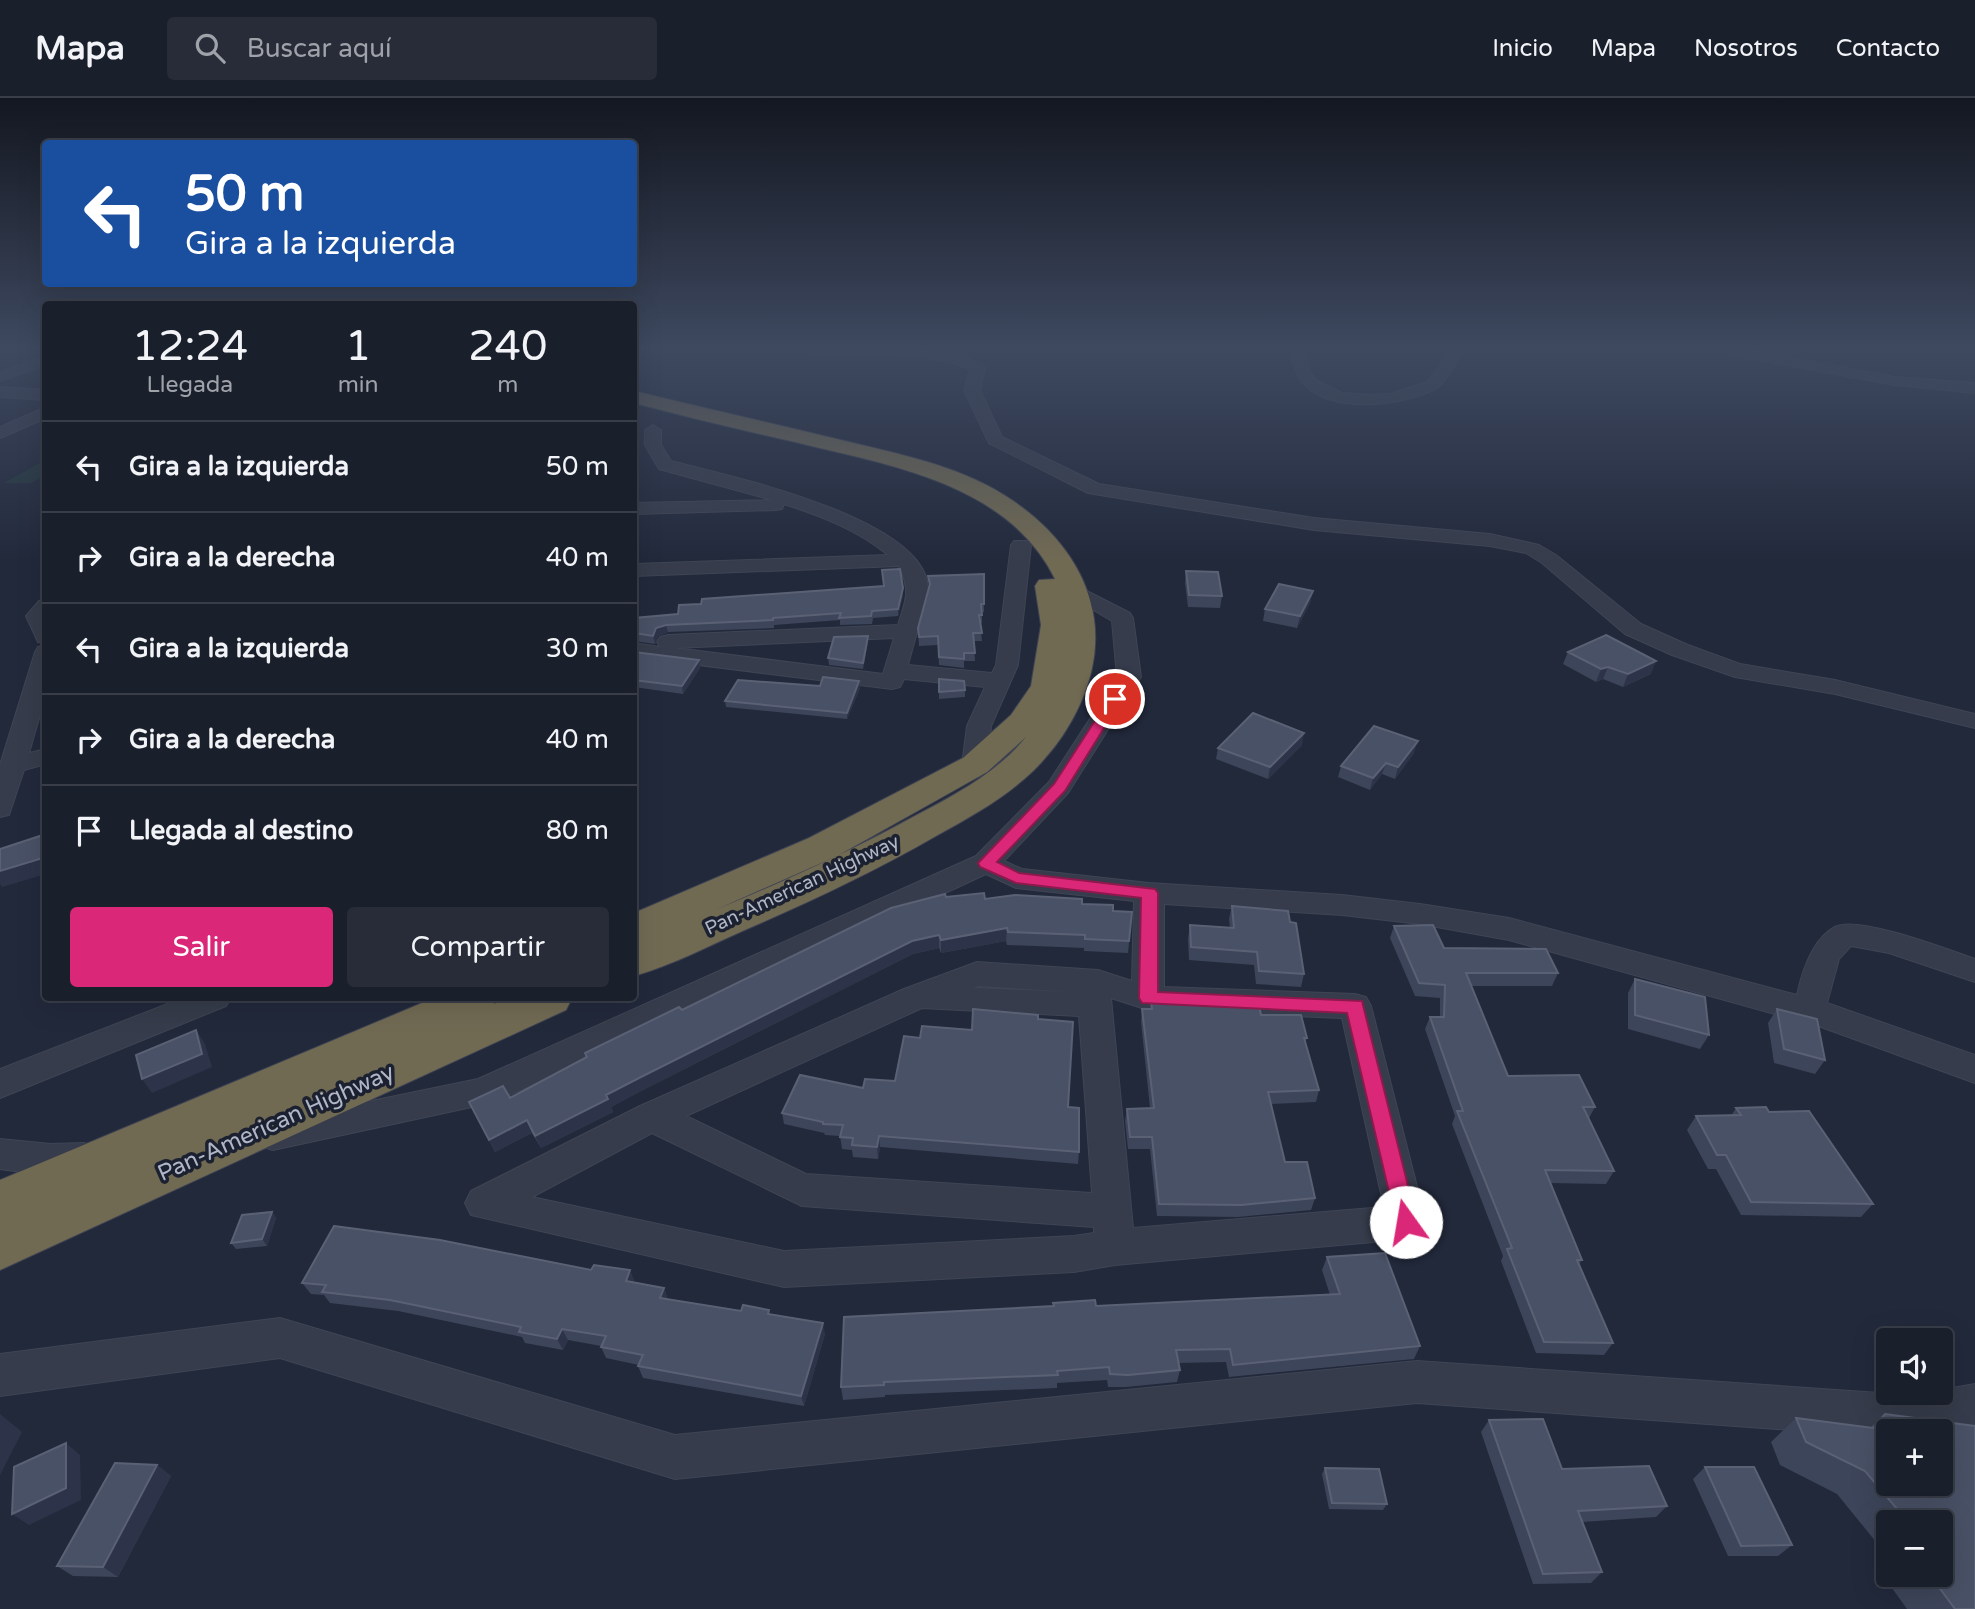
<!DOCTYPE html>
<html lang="es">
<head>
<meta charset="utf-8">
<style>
	body { margin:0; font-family:"Varela Round",sans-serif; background:#272c38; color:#f1f3f6; height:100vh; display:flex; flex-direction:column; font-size:26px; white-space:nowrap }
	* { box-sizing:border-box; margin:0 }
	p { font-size:23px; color:#9fa2a9 }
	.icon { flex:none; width:38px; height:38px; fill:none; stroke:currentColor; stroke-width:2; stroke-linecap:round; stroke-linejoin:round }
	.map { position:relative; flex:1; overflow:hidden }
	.side { position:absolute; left:42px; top:203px; width:595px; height:700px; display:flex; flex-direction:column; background:#1a1f2c; border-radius:7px; box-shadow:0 7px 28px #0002,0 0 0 2px #383d48 }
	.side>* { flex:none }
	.top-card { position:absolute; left:42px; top:42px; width:595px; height:147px; border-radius:7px; box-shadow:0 7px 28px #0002,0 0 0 2px #383d48; background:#1a4fa0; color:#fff; overflow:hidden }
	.tools { position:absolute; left:1876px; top:1230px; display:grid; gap:14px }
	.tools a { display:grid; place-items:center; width:77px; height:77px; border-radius:7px; background:#1a1f2c; box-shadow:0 7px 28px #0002,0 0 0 2px #383d48; font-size:35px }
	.pin { position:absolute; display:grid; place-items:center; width:60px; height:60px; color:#fff; margin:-30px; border:4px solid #fff; border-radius:50%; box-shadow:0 2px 7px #0007 }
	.me { position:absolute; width:77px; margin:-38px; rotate:347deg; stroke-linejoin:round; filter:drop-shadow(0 0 5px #0008) }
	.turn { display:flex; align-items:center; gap:24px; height:147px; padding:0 28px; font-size:32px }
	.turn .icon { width:91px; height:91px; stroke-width:2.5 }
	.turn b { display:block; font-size:49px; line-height:60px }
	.eta { display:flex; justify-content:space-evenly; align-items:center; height:119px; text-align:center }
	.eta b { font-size:42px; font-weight:600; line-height:49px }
	.primary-button { display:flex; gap:14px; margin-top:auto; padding:14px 28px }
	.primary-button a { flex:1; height:80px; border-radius:7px; background:#db2777; color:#fff; font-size:28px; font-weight:600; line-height:80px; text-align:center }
	.primary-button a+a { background:#272c38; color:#f1f3f6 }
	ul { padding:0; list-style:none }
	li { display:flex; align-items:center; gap:21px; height:91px; padding:0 28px; border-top:2px solid #383d48 }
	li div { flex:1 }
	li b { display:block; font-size:26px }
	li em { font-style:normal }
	header { display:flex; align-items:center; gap:42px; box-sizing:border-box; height:98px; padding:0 35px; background:#1a1f2c; border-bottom:2px solid #383d48 }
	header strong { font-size:33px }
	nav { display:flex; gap:38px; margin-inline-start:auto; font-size:24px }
	.search { width:490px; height:63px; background:#272c38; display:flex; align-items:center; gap:18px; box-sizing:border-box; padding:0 24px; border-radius:7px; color:#9fa2a9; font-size:26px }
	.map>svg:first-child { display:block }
	.green { fill:#24363c }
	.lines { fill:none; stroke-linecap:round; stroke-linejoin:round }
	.street-casing { stroke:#3f4554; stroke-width:2 }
	.highway-casing { stroke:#3e4353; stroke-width:2 }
	.street { fill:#363c4b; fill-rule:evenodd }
	.highway { fill:#716a53; fill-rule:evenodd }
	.wall { fill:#3d455a; fill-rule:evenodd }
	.shaded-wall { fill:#2d3449 }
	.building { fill:#495166; stroke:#5a6175; stroke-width:2; fill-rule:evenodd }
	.route { fill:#db2777; stroke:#8e194d; stroke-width:2 }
	.labels { text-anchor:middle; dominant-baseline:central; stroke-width:7; stroke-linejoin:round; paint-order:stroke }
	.street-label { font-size:19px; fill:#b1b6c7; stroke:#1b2130 }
	.near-street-label { font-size:23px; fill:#b1b6c7; stroke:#1b2130 }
</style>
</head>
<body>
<header>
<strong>Mapa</strong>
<div class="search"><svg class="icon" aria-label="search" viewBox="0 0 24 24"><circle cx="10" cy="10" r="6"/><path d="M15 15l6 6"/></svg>Buscar aquí</div>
<nav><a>Inicio</a><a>Mapa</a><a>Nosotros</a><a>Contacto</a></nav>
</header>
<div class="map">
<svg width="1975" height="1511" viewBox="0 0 1975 1511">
	<rect width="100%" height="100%" fill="#22293b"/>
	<path class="green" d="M45,362V377L31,385H4Z"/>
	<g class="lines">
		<g class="street-casing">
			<path id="street" d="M788,252C828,252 960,243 985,270L980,292L1002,339L1099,386L1314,420L1490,436L1539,447L1556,457L1641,526L1688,547L1740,566L1835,582L1975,616V630L1835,596L1735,579L1672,557L1625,536L1542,465L1526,455L1490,448L1314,432L1088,395L989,345L964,292L970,272C930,250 842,259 795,256Z
				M1290,252H1304L1309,272L1316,282L1342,295L1368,297L1390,296L1427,284L1451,252H1465C1457,263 1446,285 1435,291C1402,308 1333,316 1305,287C1295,277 1293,265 1290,252Z
				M1717,252H1749L1895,279L1975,285V295L1895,287L1724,256Z
				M46,258V267L0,283V274Z
				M0,289L46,292V302L0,299Z
				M46,309V320L0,340V329Z
				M653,327L661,332V347L671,363C726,377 931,421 928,493L908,567L992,575L996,567L1011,447L1014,443H1028L1031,447L1018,567L991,628L988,667L984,672L975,675L966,672L962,667L967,628L985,589L904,581L900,589L892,591L634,559V545L660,549L657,544L660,539L668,537L898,527C906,501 911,494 899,468L634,478V466L888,457C858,432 821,418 784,406L782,411L776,412L634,416V405L772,402L659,371L645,347V332ZM894,540L883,576L675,550Z
				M1075,487L1130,515L1133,520L1141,579L1068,695L1004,763L1022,771L1149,785L1342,797L1420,806L1509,820L1797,897C1802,874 1812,841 1835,829C1858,817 1949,852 1975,861V884L1889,855L1851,848L1839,861L1827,905L1975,957V985L1821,929L1509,842L1420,826L1342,817L1164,806V889L1355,896L1366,899L1371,908L1426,1124L1421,1136L1407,1141L1115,1167L1074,1174L784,1189L471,1117L465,1105L471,1093L640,1008L904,891L977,864L1098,872L1132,883L1134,803L1016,790L986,776L495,1004L273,1052L260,1048L255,1037L260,1026L478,981L976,758L1049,684L1117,579L1112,523L1068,497L1065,493L1068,489ZM979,888L1072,894L973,890ZM1111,900L1148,912L1342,920L1384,1109L1133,1130ZM922,910L1079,918L1092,1095L806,1076L686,1018ZM652,1035L802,1108L1094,1129V1135L1074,1138L784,1153L532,1099Z
				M46,501V545L38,544L26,518L39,503Z
				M46,547V596L29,655L46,651V666L24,672L9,717L0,719V667L35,554L38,549Z
				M183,900H231L226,908L0,1000V971Z
				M0,1041L51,1046L84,1045L97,1050L102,1061L97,1072C66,1083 32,1075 0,1071Z
				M280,1220L675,1337L1417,1263L1909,1297L1941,1295V1292L1975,1286V1330L1941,1335L1888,1334V1339L1417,1305L675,1381L280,1260L0,1298V1256Z"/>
		</g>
		<g class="highway-casing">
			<path id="highway" d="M634,293C704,310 774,326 845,343C899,356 956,367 1004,397C1049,425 1087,468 1094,521C1102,577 1072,635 1033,673C1005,700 970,719 936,738C875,773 812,803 747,831C710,847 673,867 634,878V815L809,740L963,660L1011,617L1031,588L1041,527L1035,488L1039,482L1055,481C1008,385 888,367 795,344C741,332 687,319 634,305ZM1026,639C997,675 953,698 913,719C849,754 783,784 715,812L837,758L987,674Z
				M434,900H498L494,906L510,900H572L566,912L0,1172V1082Z"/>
		</g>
		<use href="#street" class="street"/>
		<use href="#highway" class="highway"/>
	</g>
	<path class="wall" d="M1186,473L1222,498L1220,510L1188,509L1185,485Z
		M984,476V514H982V525H980L982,543H974L975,563H964V570L939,567L938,547L919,548L918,530L929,489L928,478Z
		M903,490V497L898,518L873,520L872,526L840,527V522L774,527V530L668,534L658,538L655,546L634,543V520L678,516Z
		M1313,493L1310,505L1297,530L1263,523L1265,511Z
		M868,544L863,571L829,567L828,560Z
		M634,554L700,570L683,596L634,589Z
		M1568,554L1651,576L1623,589L1603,581L1596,584L1563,566Z
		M939,581L965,592V599L939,601Z
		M859,583L860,590L847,621L726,609L725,603Z
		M1302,647L1268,681L1216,661L1218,650Z
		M1414,655L1395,681L1382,676L1370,692L1338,679L1341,668Z
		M946,799L1082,806L1113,813L1132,814L1128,855L1084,853V850L1007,847L1006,843L941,855L939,850L913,856L645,991L611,1009L613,1014L541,1050L532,1035L495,1054L469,1004L510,1000L586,960L585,955Z
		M1232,808L1290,824L1304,876L1301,889L1256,886L1254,867L1189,862L1188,841L1190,827L1230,830L1229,821Z
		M1394,828L1444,850L1558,875L1552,888H1471L1508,978L1595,1009L1589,1020L1614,1073L1606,1086L1550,1085L1582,1162L1579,1166L1613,1245L1604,1257L1536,1255L1501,1163L1503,1158L1452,1026L1455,1018L1425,931L1430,919H1440V900L1415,898L1390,840Z
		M1635,881L1709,937L1700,951L1628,931V895Z
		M1151,902L1261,917L1307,940L1305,945L1319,992L1316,1004L1271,1006L1285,1064L1315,1100L1311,1112L1238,1119L1157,1118L1150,1051H1128L1125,1023L1127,1011L1150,1010L1141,924L1142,911H1150Z
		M1777,911L1825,962L1815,976L1774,965L1768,925Z
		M1038,921L1068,1009L1079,1054L1078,1066L880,1049L878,1061L853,1059L852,1052L842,1051L840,1038L825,1037L824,1035L784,1026L782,1015L863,990L895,983L920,940Z
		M1736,1010L1769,1014L1873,1106L1861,1119L1741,1117L1716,1071H1708L1687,1032L1696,1018H1731Z
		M272,1114L276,1120L267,1148L236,1151L231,1145Z
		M1327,1159L1420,1248L1414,1261L1229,1279L1226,1264L1178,1265L1180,1272L1177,1284L1126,1289H1108L1107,1282L1057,1285V1290L885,1297V1299L843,1302L841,1289L1096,1208L1330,1197L1322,1172Z
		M591,1172H630L634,1184L664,1190L668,1202L741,1213L770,1216L825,1236L804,1308L643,1280L638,1268L639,1267L606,1260L601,1249V1248L568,1242L563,1252L525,1245L522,1239L398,1213L330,1205L324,1197L311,1196L302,1185Z
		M1885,1316L1975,1328V1511H1907L1877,1469L1885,1455L1837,1396L1780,1367L1771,1344L1796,1320L1869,1330ZM1888,1334H1941V1386H1888ZM1888,1424H1941V1477H1888Z
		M1489,1322L1562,1371L1667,1408L1656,1419L1582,1424L1602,1474L1591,1485L1533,1486L1481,1334Z
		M157,1367L171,1378L118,1479L73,1478L57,1468Z
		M1705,1369L1792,1447L1778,1458H1728L1693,1381Z
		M1325,1370L1387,1406L1383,1412L1329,1411L1322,1376Z"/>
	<path class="shaded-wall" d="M903,490V497L898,518V511Z
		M1313,493L1310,505L1297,530L1300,518Z
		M666,527L668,534L658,538L655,546L653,538L656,530Z
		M868,538V544L863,571V565Z
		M699,562L700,570L683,596L682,588Z
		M1656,563L1651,576L1623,589L1628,576Z
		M1608,569L1603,581L1596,584L1601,571Z
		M859,583L860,590L847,621V615Z
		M1304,635L1302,647L1268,681L1270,669Z
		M1418,643L1414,655L1395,681L1398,669Z
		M1386,665L1382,676L1370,692L1373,680Z
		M46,759V776L2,789L0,786V773Z
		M1007,830L1006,843L941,855V842Z
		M939,837V850L913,856L645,991L611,1009L613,1014L541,1050L535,1038L606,997L912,843Z
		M196,932L205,946L212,969L152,995L142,981Z
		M527,1022L532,1035L495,1054L489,1042Z
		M879,1038L880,1049L878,1061L877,1049Z
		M272,1114L276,1120L267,1148L262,1141Z
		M630,1172L635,1184L630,1194L626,1183Z
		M664,1190L668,1202L660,1200Z
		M823,1225L825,1236L804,1308L801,1298Z
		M562,1231L568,1242L563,1252L557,1241Z
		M0,1316L22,1334L0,1377Z
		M66,1345L80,1357L81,1402L29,1427L12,1416Z
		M157,1367L171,1378L118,1479L103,1469Z"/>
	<path class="building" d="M900,471L903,490L898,511L872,513L871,518L839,520L841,515L773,520V522L666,527L656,530L653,538L634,535V520L678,516L679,507L701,506L702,501L884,488L882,472Z
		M1186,473L1218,474L1222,498L1189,497Z
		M984,476V506H981L982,517H979L982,535H973L975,555H964V561L939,559L938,538L919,539L918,530L930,486L928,478Z
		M1279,486L1313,493L1300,518L1265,511Z
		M1606,537L1656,563L1628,576L1608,569L1601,571L1568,554Z
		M868,538L863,565L828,560L834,539Z
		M634,554L699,562L682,588L634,582Z
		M823,579L859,583L847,615L725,603L738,582L820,588Z
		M939,581L964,583L965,592L939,594Z
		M1253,615L1304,635L1270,669L1218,650Z
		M1374,628L1418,643L1398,669L1386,665L1373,680L1341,668Z
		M46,736V759L0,773V751Z
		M984,795L985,801L1015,797L1082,801V806L1113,807V813L1132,814L1129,843L1085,841V837L1008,834L1007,830L941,842L939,837L912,843L641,979L606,997L608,1001L535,1038L527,1022L489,1042L469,1004L503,988L510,1000L587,959L585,955L679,909L682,912L891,810L945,796L946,799Z
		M1232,808L1288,813L1290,824L1296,825L1304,876L1259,873L1257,854L1191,849L1190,827L1234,830Z
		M1433,827L1444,850L1546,851L1558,875H1466L1508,978L1579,977L1595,1009H1583L1614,1073L1545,1072L1582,1162H1577L1613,1245L1544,1244L1507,1151L1512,1150L1457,1013H1463L1430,919H1444L1445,887L1419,885L1394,828Z
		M1635,881L1705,899L1709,937L1635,917Z
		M1151,902L1259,907L1261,917H1301L1307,940H1304L1319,992L1268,994L1285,1064H1307L1315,1100L1241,1107L1159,1106L1152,1039H1130L1127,1011L1154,1010L1142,911H1152Z
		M973,911L1038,917V921L1073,924L1068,1009L1079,1010V1054L879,1038L877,1049L852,1047L853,1040L840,1039L843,1027L823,1026V1024L782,1015L800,977L863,990L865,981L895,983L904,938L920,940L922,928L972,932Z
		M1777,911L1817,921L1825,962L1784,951Z
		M196,932L202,956L142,981L136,957Z
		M1766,1009L1769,1014L1809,1013L1873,1106L1751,1104L1726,1057H1717L1696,1018L1741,1017L1736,1010Z
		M272,1114L262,1141L231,1145L242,1117Z
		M334,1128L440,1142L591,1172L594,1167L630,1172L626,1183L664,1190L660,1200L741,1213L743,1207L769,1212L768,1216L823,1225L801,1298L638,1268L643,1257L601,1249L606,1238L562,1231L557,1241L519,1234L521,1229L390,1202L322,1194L326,1187L302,1185Z
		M1385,1155L1420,1248L1233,1267L1230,1251L1176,1252L1180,1272L1128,1277L1110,1276L1109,1269L1057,1273L1058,1277L884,1284V1287L841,1289L844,1219L1054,1208L1053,1205L1095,1202L1096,1208L1340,1196L1327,1159Z
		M1885,1316L1975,1328V1511H1955L1930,1477H1941V1424H1908L1865,1373L1806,1344L1796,1320L1873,1330ZM1888,1334H1941V1386H1888Z
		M1543,1321L1562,1371L1649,1368L1667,1408L1578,1413L1602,1474L1543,1476L1489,1322Z
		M66,1345V1390L12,1416L14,1369Z
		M115,1365L157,1367L103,1469L57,1468Z
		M1705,1369H1754L1792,1447L1741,1448Z
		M1325,1370L1379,1371L1387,1406L1332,1405Z"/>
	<linearGradient id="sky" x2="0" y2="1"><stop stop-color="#131720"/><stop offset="0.54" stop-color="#3e4960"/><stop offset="1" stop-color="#3e4960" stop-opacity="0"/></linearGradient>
	<rect width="1975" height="464" fill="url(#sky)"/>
	<path class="route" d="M1115,597L1122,601L1065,693L997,764L1019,775L1155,791L1158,795V894L1362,903L1417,1124L1414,1131L1406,1134L1399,1131L1396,1124L1347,915L1142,905L1139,900L1141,800L1016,785L980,769L978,765L1054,686L1109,601Z"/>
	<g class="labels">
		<g class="street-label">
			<text transform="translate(802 787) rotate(-25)">Pan-American Highway</text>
		</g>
		<g class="near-street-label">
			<text transform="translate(276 1025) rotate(-24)">Pan-American Highway</text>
		</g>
	</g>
</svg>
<div class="tools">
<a><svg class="icon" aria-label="sound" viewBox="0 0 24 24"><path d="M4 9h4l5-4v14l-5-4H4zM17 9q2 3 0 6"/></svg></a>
<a>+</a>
<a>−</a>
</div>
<div class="pin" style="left:1115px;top:601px;background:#d93025"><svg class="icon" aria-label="arrive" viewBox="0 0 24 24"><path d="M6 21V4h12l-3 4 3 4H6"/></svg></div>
<svg class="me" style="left:1406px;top:1124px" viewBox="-20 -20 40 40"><circle r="19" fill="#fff"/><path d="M0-13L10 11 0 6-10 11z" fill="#db2777"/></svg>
<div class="top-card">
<div class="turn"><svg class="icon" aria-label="left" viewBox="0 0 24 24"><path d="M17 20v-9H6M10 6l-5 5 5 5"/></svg><div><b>50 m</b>Gira a la izquierda</div></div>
</div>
<section class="side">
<div class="eta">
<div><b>12:24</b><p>Llegada</p></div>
<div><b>1</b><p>min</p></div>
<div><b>240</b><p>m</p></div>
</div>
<ul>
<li><svg class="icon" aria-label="left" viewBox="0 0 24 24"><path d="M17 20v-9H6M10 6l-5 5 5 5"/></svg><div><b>Gira a la izquierda</b></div><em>50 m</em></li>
<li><svg class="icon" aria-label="right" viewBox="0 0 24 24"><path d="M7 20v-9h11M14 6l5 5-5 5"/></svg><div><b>Gira a la derecha</b></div><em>40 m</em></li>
<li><svg class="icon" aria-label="left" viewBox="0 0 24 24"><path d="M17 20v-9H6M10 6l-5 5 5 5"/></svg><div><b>Gira a la izquierda</b></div><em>30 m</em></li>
<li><svg class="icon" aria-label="right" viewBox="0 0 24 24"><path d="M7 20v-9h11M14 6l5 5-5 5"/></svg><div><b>Gira a la derecha</b></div><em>40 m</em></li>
<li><svg class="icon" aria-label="arrive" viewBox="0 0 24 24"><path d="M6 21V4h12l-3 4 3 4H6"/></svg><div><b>Llegada al destino</b></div><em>80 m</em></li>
</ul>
<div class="primary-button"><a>Salir</a><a>Compartir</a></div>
</section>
</div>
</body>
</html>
